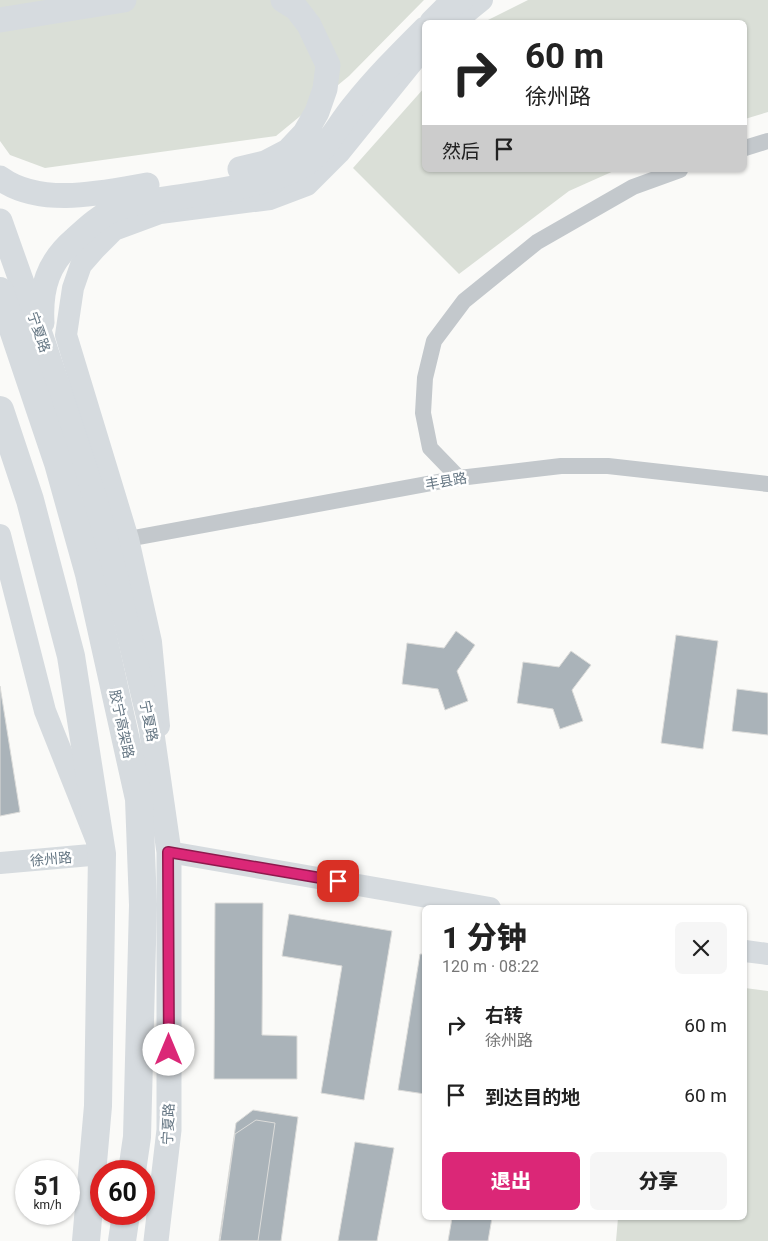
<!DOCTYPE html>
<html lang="zh">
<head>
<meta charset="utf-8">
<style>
	body { margin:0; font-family:Roboto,"Noto Sans SC",sans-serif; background:#f6f6f6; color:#222; height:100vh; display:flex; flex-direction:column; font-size:19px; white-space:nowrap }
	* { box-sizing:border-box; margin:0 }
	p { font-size:16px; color:#767676 }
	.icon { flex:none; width:28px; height:28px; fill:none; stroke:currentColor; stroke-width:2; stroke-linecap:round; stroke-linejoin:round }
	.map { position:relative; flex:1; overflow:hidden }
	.sheet { position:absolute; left:422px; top:905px; width:325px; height:315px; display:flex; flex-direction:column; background:#fff; border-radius:8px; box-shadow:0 1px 4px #0004 }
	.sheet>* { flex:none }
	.top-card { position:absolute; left:422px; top:20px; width:325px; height:152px; border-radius:8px; box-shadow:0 1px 4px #0004; background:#fff; color:#222; overflow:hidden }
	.speed { position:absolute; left:15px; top:1160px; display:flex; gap:10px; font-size:25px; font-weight:700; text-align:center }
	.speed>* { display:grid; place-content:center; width:65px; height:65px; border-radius:50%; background:#fff; box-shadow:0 1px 4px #0004; line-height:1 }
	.speed small { font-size:12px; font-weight:400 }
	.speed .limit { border:8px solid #d22; background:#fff; color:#111 }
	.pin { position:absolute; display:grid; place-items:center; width:42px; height:42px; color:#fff; margin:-21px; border-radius:10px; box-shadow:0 2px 8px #0006 }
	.me { position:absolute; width:55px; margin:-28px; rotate:0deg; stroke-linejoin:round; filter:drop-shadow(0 0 4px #0008) }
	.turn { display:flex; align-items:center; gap:18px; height:105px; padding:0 20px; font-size:22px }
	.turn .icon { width:65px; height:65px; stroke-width:2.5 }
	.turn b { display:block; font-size:35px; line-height:42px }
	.then { display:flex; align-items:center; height:48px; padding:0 20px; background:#0003; gap:10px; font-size:19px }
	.round { display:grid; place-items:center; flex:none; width:52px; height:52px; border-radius:8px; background:#f6f6f6 }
	.summary { display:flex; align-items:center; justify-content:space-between; height:85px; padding:0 20px }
	h1 { font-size:30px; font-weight:800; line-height:38px }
	.action { display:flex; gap:10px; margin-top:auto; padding:10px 20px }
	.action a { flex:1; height:58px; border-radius:8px; background:#db2777; color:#fff; font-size:20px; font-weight:800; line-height:58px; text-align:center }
	.action a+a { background:#f6f6f6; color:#222 }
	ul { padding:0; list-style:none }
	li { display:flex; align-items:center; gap:15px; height:70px; padding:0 20px }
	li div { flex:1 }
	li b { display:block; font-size:19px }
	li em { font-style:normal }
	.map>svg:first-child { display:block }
	.green { fill:#dadfd7 }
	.building { fill:#aab3b9; stroke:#dcdcda }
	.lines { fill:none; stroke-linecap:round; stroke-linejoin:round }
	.street { stroke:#c3c8cc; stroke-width:16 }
	.secondary { stroke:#d6dbdf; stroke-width:22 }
	.primary { stroke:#d6dbdf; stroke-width:25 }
	.highway { stroke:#d6dbdf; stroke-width:28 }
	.route-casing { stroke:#8e194d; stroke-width:12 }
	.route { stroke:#db2777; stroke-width:9 }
	.labels { text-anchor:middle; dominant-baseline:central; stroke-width:5; stroke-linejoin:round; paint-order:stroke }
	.street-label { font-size:14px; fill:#657683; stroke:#fff }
</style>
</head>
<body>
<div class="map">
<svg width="768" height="1241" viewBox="0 0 768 1241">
	<rect width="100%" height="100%" fill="#fafaf8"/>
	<path class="green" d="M0,0H424L349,76L276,136L45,168L10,155L0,141Z
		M528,0H768V112L745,119V22H484Z
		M425,87V170H616L569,191L459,274L353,168Z
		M745,988L768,991V1241H616L618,1218H745Z"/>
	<path class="building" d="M456,631L475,645L457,671L468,701L445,710L438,689L402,684L407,643L444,648Z
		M676,635L718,641L703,749L661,743Z
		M571,651L591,665L572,690L583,721L560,729L553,709L517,703L523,662L559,667Z
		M0,686L20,812L0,816Z
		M737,689L768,693V735L732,731Z
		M215,903H263L262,1035L297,1036V1079H214Z
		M289,914L392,931L364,1100L321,1093L342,966L282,956Z
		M420,954H425V1094L398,1090Z
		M253,1110L298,1117L281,1241H219L236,1123Z
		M256,1120L275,1123L258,1241H220L235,1134Z
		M355,1142L394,1148L377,1241H338Z
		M452,1218H492L488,1241H448Z"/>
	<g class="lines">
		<path class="street" d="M745,148L768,141
			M459,478L430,448L423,413L425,378L434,341L464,301L537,242L633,187L680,170
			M128,539L459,478L561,466H608L768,484"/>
		<path class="secondary" d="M455,22L482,0
			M0,535L45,711L102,854L0,863
			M159,726L151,642L128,539L66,335L73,288L81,265L95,249L114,230L160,213L270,199L307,185L339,153L415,59L425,49
			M169,852L490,908
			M745,951L768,954"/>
		<path class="primary" d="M0,20L124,0
			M432,22L444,10L461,0
			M240,169L265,163L288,151L305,133L317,112L325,89L328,65L309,25L296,8L283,0
			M0,178C40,207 102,193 147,185
			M0,221L44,345L92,489L112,562L151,727L169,852V1130L156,1241
			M42,323C40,288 48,262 75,239C88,227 101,215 118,208C130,203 145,202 158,200C201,193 277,186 311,160C329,145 339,124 353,107C375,79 400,54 425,29"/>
		<path class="highway" d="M0,291L58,463L89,574L139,799L143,905L137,1137L132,1171
			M0,410L30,500L71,656L102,854L98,1106L86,1241
			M122,1241L126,1214"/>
	</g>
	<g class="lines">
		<g class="route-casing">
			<path id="route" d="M169,1050L168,852L338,881"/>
		</g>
		<use href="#route" class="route"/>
	</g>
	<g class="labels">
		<g class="street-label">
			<text transform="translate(39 332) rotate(71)">宁夏路</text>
			<text transform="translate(446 481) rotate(-10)">丰县路</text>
			<text transform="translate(149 721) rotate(79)">宁夏路</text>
			<text transform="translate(122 724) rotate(78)">胶宁高架路</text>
			<text transform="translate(51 859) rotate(-5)">徐州路</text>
			<text transform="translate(168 1124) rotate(-87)">宁夏路</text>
		</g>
	</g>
</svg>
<div class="speed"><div>51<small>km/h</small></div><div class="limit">60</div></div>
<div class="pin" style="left:338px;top:881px;background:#d93025"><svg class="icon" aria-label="arrive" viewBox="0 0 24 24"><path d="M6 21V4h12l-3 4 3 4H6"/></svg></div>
<svg class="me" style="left:169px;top:1050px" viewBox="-20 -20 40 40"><circle r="19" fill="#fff"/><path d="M0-13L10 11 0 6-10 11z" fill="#db2777"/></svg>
<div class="top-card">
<div class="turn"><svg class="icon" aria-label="right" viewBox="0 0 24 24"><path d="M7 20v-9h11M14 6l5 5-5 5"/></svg><div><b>60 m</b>徐州路</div></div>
<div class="then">然后<svg class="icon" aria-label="arrive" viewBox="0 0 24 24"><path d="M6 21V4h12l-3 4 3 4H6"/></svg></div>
</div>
<section class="sheet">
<div class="summary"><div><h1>1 分钟</h1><p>120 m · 08:22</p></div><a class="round"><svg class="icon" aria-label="close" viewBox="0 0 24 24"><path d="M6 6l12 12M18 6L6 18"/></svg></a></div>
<ul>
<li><svg class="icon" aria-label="right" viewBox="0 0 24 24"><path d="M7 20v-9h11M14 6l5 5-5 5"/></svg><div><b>右转</b><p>徐州路</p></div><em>60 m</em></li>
<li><svg class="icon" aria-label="arrive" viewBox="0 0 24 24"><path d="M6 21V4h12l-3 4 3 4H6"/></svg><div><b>到达目的地</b></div><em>60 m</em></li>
</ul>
<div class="action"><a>退出</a><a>分享</a></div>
</section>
</div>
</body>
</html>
